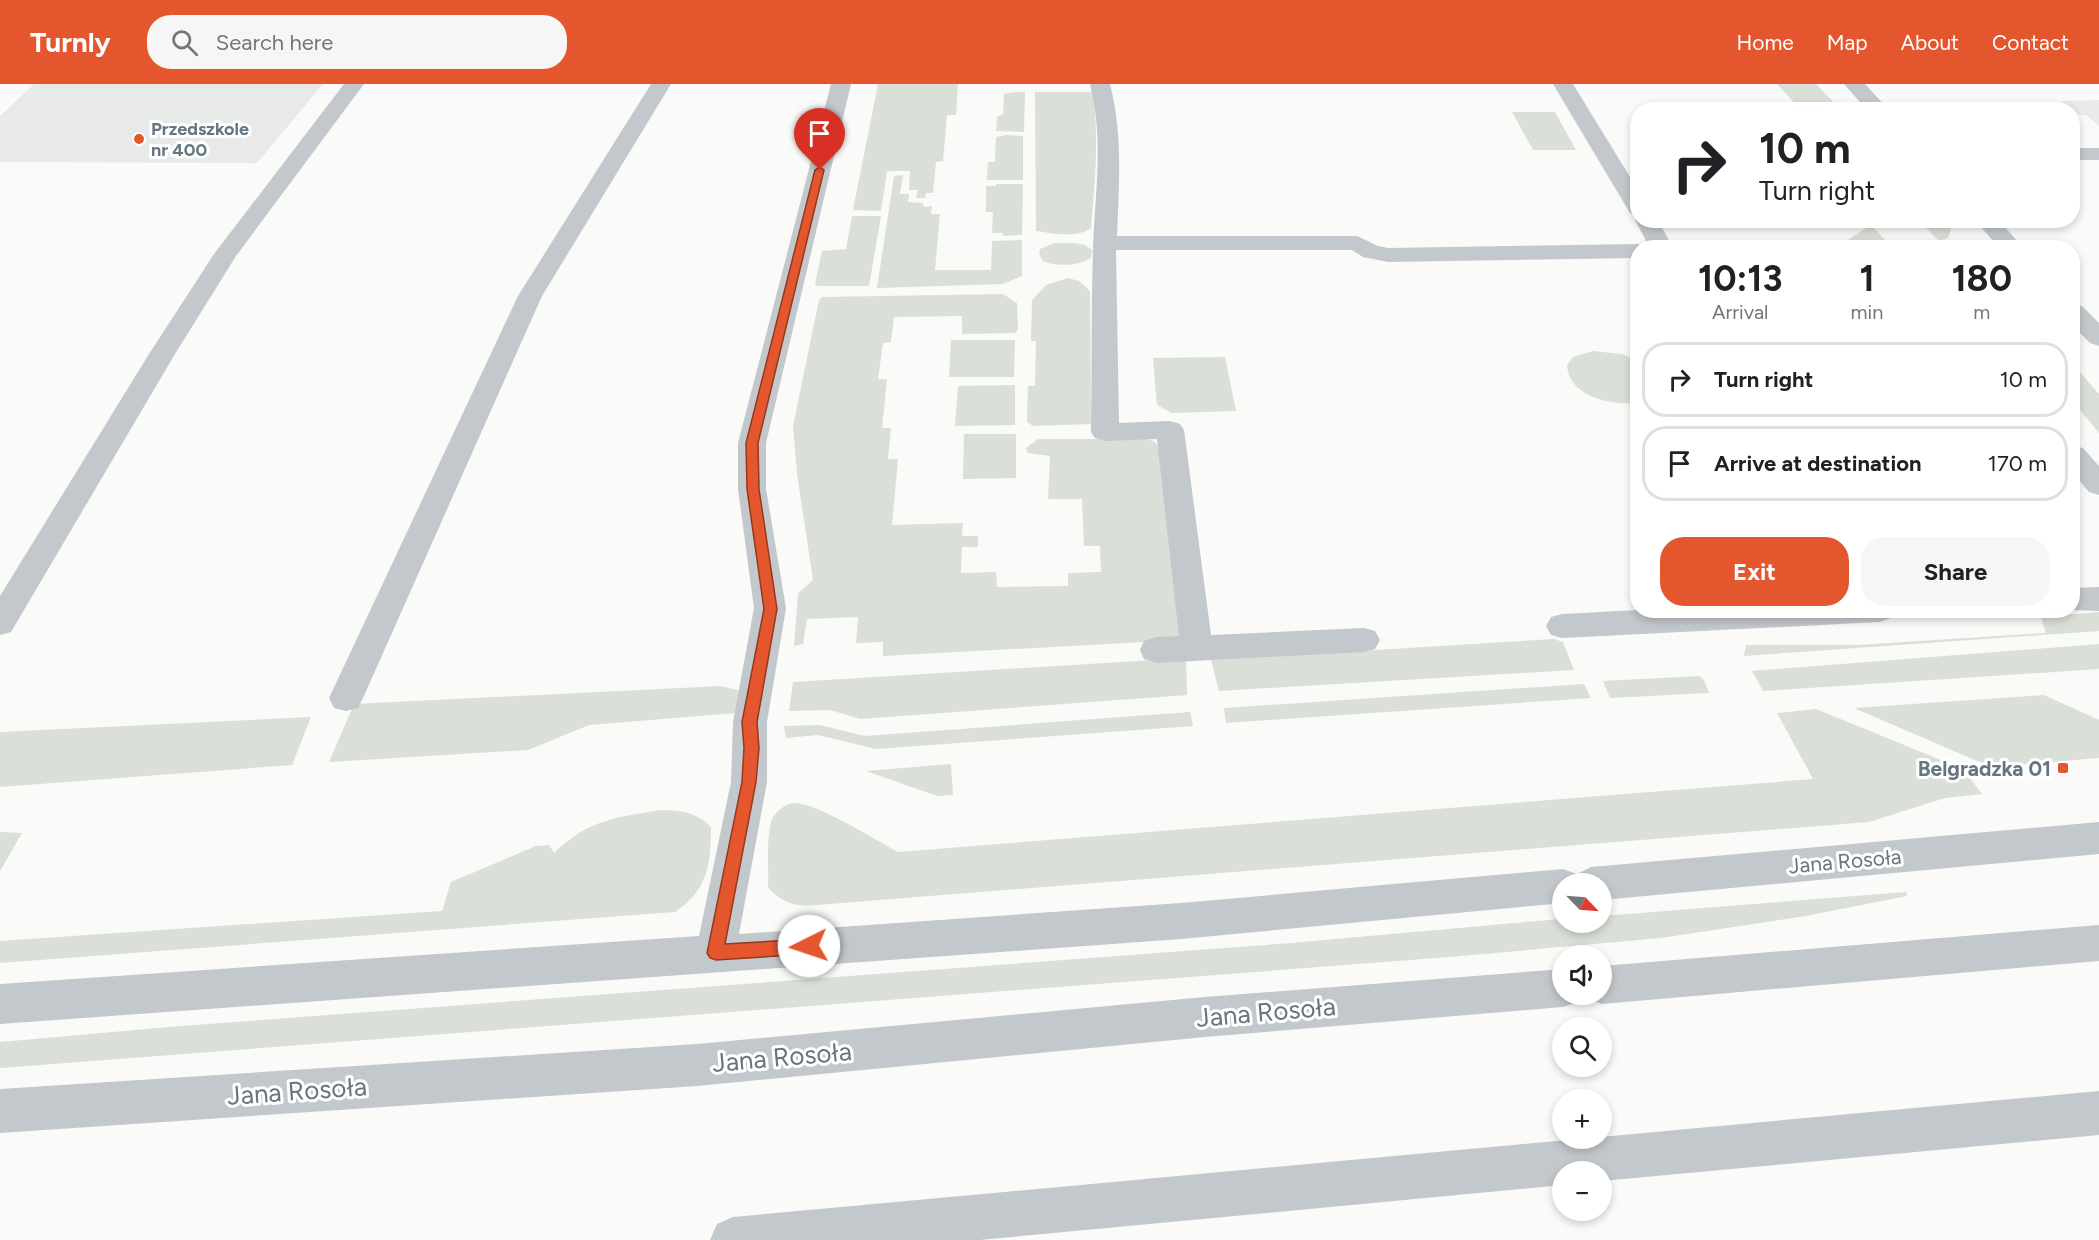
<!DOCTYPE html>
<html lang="en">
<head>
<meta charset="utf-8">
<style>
	body { margin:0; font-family:Figtree,sans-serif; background:#f6f6f6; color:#202124; height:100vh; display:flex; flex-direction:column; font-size:22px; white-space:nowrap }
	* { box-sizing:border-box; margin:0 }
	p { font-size:20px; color:#757577 }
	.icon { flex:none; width:33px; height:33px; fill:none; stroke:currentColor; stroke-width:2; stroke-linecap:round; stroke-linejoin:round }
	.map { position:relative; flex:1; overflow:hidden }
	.details { position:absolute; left:1630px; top:156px; width:450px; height:378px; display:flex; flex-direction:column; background:#fff; border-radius:24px; box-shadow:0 3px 9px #0003 }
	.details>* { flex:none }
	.top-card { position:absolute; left:1630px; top:18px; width:450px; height:126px; border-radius:24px; box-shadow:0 3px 9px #0003; background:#fff; color:#202124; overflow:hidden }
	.needle { width:39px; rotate:115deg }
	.tools { position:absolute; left:1552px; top:789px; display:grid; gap:12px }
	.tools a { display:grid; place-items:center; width:60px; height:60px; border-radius:50%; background:#fff; box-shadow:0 3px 9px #0003; font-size:30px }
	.pin { position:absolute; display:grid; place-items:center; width:51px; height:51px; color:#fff; margin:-62px -26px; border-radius:50% 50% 50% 0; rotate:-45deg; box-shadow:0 0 6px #0007 }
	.pin .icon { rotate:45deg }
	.me { position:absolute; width:66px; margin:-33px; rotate:266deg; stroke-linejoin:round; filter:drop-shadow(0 0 4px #0008) }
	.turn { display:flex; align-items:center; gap:21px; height:126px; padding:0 30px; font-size:27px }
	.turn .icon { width:78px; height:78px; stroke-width:2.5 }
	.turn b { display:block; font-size:42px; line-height:51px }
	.eta { display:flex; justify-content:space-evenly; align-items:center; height:102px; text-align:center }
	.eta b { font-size:36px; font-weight:700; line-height:42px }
	.cta { display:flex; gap:12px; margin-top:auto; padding:12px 30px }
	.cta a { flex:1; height:69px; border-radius:24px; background:#e4572e; color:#fff; font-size:24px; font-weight:700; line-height:69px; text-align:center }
	.cta a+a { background:#f6f6f6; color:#202124 }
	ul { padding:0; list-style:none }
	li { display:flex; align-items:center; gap:18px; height:75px; margin:0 12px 9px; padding:0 18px; border:3px solid #e0e0e0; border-radius:24px }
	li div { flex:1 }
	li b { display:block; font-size:22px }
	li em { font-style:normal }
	header { display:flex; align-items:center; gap:36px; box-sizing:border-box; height:84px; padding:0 30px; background:#e4572e; color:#fff }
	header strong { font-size:28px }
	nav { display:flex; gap:33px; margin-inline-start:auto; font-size:21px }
	.search { width:420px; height:54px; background:#f6f6f6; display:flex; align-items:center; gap:15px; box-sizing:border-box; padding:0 21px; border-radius:24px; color:#757577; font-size:22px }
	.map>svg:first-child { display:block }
	.built { fill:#e8e9e9 }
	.green { fill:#dadfd7 }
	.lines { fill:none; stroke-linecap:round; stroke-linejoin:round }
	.minor { fill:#c3c8cc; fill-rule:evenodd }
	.route { fill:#e4572e; stroke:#94391e; stroke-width:1.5 }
	.poi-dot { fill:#e4572e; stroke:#fff; stroke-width:2 }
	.labels { text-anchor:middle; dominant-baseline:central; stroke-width:6; stroke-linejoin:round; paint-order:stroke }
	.far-poi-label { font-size:18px; font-weight:bold; fill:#657683; stroke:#fff; text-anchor:start }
	.poi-label { font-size:21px; font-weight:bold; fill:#657683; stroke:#fff; text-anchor:end }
	.street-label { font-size:21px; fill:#657683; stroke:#fff }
	.near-street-label { font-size:26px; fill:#657683; stroke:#fff }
</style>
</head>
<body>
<header>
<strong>Turnly</strong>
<div class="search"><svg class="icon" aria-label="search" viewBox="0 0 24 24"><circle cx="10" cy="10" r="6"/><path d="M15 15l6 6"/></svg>Search here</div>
<nav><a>Home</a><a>Map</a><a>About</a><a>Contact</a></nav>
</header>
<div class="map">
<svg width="2099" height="1156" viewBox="0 0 2099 1156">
	<rect width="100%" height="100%" fill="#fafaf8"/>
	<path class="built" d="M34,0H323L257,79L0,78V32Z
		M2099,16V42L2086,31H2079L2061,17Z"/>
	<path class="green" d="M878,0H958L956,31H947L943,77L936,78L933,109H926L925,114H916L918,106H909L910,87H887L881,127L853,126Z
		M1777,0H1816L1840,25H1800Z
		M1014,8H1025L1024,48L996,47L997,32L1003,31L1004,10Z
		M1035,8H1093C1099,56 1095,97 1091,144C1076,155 1052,149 1036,147Z
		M1512,28H1555L1576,66H1533Z
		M1006,51L1023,52V96H987L988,78H995L996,53Z
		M903,91L900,110H909L908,118L923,119L924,123L932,122L931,130H940L935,186H991L992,157L1022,156V192L1003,200L877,204L894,92Z
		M996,100H1023L1022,151L1003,152V149H992L993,128H986V102H996Z
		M852,132H881L869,202H817L815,200L822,167L846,165Z
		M1919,137H1944L1951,145L1948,154L1939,157Z
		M1871,141L1887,158L1843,159Z
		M1055,159H1074L1085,161L1092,166L1091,174C1078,182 1056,183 1043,177L1039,170L1040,165Z
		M1068,194L1079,197L1090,207L1091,340L1033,342L1027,338L1028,302H1035L1036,257H1031L1032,216L1046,201Z
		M1003,210L1017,219L1018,245L1015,249L962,250V232L894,233L891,258L883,259L878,295H887L882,344H891L888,375H898L892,441L963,439L962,452H978V463H962L961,489L996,488L997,503L1068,502V489L1101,488L1100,462H1084L1082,415H1048L1050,372L1028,369L1026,364L1038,355H1148L1155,358L1161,365L1183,556L883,572V558L856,559L858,533L807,535L803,560L794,562L798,509L813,496L797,390L793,342L819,216L822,213Z
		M951,256H1015L1014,293H949Z
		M1593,267L1622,270L1638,277V319C1612,321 1569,314 1567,281L1573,273Z
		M1225,273L1236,327L1172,329L1157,321L1153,274Z
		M2073,280L2099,310V349L2073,317Z
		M1015,301V341L955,342L958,302Z
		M964,350H1016V394L963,395Z
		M2099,528V547L1744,572L1746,561H1857L2046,549L2041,533Z
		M1554,555L1563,558L1574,586L1219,607L1211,576Z
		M2099,560V585L1763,607L1752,587Z
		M1186,574L1187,611L860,635L830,626L789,627L793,598Z
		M1699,592L1704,596L1709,609L1610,614L1603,597Z
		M1584,600L1591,614L1226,639L1224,624Z
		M721,602L741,607L736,629L589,641L528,666L329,678L354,620Z
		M2044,611L2099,636V674L1991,683L1854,624Z
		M1816,625L1963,685L1982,710L1945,714L1869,738L804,822C788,820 778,815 768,803C769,782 766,758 771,738C773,730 785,719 794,719C820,720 873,755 898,768L1813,695L1777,629Z
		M1190,628L1193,642L876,665L818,651L786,654L784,642L820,641L865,652Z
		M311,633L292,681L0,703V648Z
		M951,680L953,711L937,712L866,687Z
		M661,726C682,727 695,727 711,743C711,781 707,807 675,828L0,879V857L442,827L451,798L536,762L549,761L554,769C588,736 617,733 661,726Z
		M0,748L22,749L0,787Z
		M1906,808L1907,812L1806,832L1661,854L1450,873L0,984V958L181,942L1291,859L1536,837L1563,835V838H1602V832Z"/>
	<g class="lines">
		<path class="minor" d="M344,0H364L236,172L175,270L11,548L0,551V512L149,270L214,170Z
			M651,0H671L542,212L363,614L358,624L346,627L334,624L329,614L518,212Z
			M831,0H851L766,359V405L786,524L767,638V698L739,850L1181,819L1563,785L1577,790L1591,783L2099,738V770L1602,816V800H1563V819L1181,855L0,940V900L699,852L731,698L733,638L754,524L738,405V359Z
			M1090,0H1110C1123,50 1119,100 1117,152H1357L1378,162L1388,164L1638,160L1647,164H1638V174L1388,178L1363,173L1352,166H1116L1119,339L1170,337L1180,340L1184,346L1211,551L1364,544L1375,547L1380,556L1375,565L1364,568L1156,579L1144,575L1140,566L1144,557L1156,553L1179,552L1157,355L1105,357L1095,354L1091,348C1092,287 1091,226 1093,164C1095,109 1104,55 1090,0Z
			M1553,0H1573L1638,106V131L1630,129L1627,124Z
			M1844,0H1865L1889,26H1867Z
			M2073,64H2099V76H2073Z
			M1638,131V136H1658L1673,164H1650L1635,136Z
			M1975,136H1999L2023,164H1999Z
			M2073,220L2082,222L2099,239V262L2090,259L2073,242Z
			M2073,362L2083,364L2099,382V411L2089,408L2073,389Z
			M2099,503V527L2069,526H2073V504Z
			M1638,526H1896L1891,534L1880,538L1562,554L1551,551L1546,542L1551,533L1562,530Z
			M2099,841V877L1602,920L1588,915L1586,910H1602V882Z
			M1563,885V910H1580L1577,918L1563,923L1205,953L697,1002L0,1049V1005L697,960L1205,913Z
			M2099,1007V1051L1602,1097V1088H1563V1101L980,1156H710L717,1140L733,1133Z"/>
	</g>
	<path class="route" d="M820,83L824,86L758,359L759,405L777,525L757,638L759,664L756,698L725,860L809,855L814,857L817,862L814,868L809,870L716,876L710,874L707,869L742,698L744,664L742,638L764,525L747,405L746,359L815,86Z"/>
	<g class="poi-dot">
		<circle cx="139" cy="55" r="6"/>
		<rect x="2057" y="678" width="12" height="12" rx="3"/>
	</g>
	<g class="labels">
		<g class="far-poi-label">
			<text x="151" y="45">Przedszkole<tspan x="151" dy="21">nr 400</tspan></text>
		</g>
		<g class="poi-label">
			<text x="2051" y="684">Belgradzka 01</text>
		</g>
		<g class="street-label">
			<text transform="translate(1845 777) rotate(-5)">Jana Rosoła</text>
		</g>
		<g class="near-street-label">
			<text transform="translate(1266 928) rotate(-5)">Jana Rosoła</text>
			<text transform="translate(782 973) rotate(-5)">Jana Rosoła</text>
			<text transform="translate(297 1007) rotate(-4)">Jana Rosoła</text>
		</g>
	</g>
</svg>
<div class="tools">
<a><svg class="needle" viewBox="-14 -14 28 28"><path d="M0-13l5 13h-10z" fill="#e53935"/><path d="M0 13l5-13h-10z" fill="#757577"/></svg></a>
<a><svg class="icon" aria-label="sound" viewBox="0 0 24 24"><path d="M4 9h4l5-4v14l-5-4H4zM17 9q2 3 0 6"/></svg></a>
<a><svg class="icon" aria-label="search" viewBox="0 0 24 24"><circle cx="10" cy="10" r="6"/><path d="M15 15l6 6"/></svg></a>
<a>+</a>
<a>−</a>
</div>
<div class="pin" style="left:820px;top:86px;background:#d93025"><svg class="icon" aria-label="arrive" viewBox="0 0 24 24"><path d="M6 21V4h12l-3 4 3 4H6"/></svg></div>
<svg class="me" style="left:809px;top:862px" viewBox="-20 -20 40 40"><circle r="19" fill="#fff"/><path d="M0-13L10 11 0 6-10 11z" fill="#e4572e"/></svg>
<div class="top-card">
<div class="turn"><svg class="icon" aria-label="right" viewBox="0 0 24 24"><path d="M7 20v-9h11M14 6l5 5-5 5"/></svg><div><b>10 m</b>Turn right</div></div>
</div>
<section class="details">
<div class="eta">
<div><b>10:13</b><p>Arrival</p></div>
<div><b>1</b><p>min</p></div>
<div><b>180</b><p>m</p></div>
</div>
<ul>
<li><svg class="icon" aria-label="right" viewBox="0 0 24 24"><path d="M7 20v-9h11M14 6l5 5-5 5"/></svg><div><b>Turn right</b></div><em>10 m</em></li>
<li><svg class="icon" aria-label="arrive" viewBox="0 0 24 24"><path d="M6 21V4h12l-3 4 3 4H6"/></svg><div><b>Arrive at destination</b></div><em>170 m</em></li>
</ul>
<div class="cta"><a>Exit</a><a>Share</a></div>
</section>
</div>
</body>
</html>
